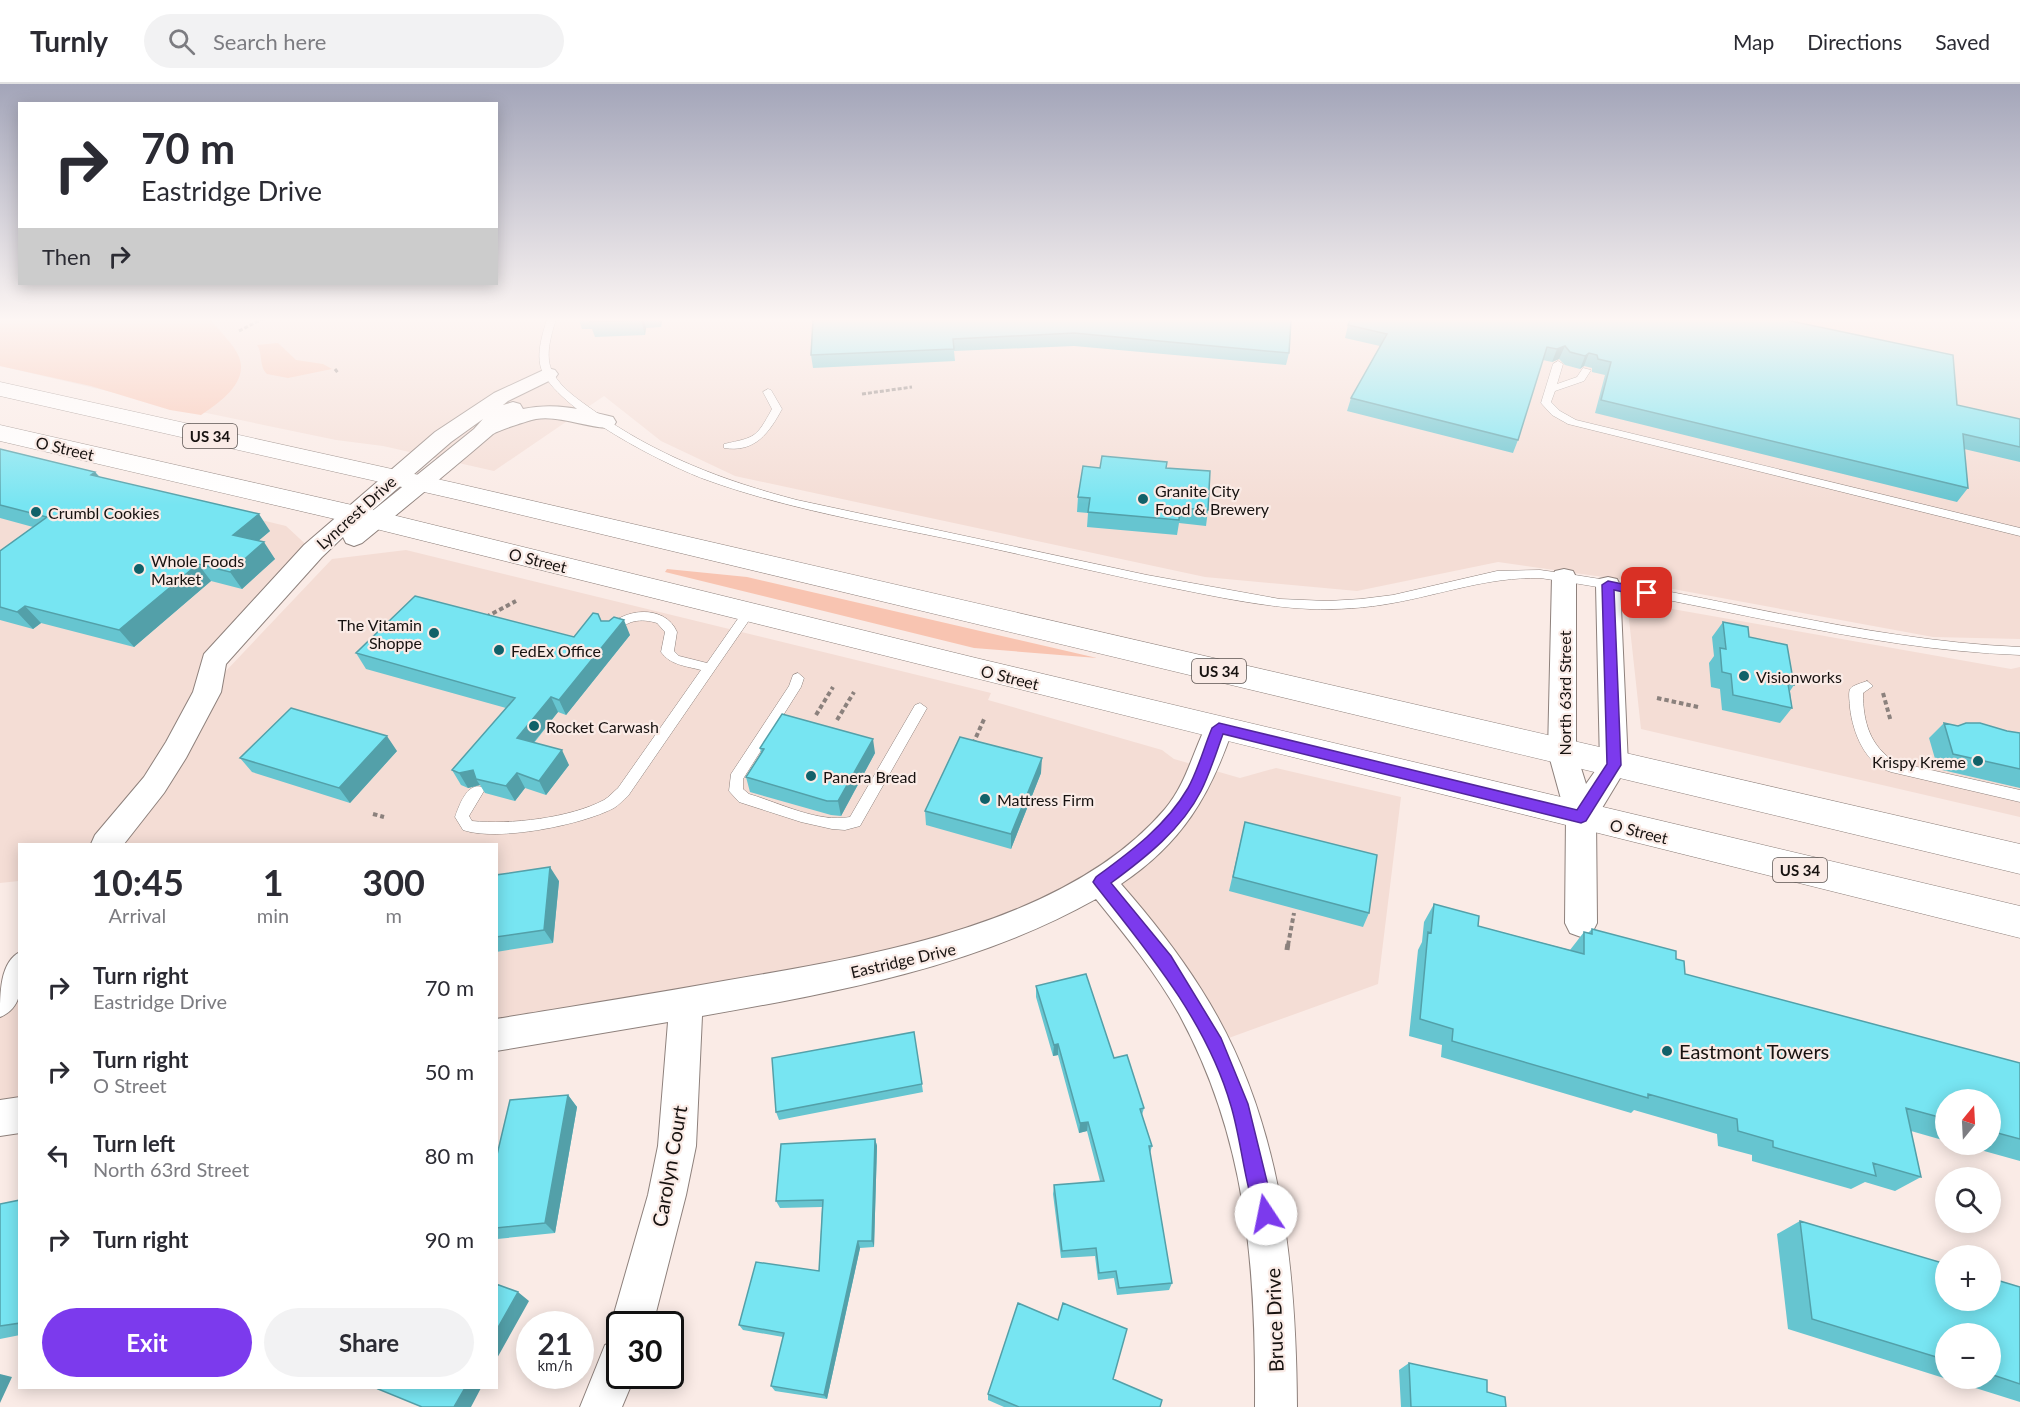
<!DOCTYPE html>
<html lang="en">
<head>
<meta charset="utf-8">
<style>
	body { margin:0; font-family:Lato,sans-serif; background:#f2f2f3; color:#2b2b33; height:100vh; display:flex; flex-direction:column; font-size:22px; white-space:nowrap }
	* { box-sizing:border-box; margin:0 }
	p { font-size:20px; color:#7c7c81 }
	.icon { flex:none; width:33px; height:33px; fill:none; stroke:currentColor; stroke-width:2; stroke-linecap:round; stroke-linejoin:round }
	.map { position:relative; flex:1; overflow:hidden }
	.side { position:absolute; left:18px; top:759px; width:480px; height:546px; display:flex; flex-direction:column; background:#fff; border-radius:0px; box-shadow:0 3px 15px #0003 }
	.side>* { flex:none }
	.banner { position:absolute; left:18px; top:18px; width:480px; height:183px; border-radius:0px; box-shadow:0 3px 15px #0003; background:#fff; color:#2b2b33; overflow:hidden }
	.needle { width:39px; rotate:18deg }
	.tools { position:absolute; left:1935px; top:1005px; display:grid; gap:12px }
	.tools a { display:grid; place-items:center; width:66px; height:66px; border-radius:50%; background:#fff; box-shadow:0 3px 15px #0003; font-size:30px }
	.speed { position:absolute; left:516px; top:1227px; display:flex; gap:12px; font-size:30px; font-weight:700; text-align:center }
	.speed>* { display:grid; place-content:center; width:78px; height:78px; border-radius:50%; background:#fff; box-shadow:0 3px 15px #0003; line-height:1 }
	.speed small { font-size:15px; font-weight:400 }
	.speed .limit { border:3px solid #111; border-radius:9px; background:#fff; color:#111 }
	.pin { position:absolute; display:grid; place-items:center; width:51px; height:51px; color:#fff; margin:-26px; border-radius:12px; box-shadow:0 3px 9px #0006 }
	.me { position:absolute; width:66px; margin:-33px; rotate:349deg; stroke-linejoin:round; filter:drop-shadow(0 0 4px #0008) }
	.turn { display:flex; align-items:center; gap:21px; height:126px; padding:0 24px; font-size:27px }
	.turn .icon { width:78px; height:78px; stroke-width:2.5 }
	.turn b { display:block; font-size:42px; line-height:51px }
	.then { display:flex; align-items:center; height:57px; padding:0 24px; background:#0003; gap:12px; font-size:22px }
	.eta { display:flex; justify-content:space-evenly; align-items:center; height:102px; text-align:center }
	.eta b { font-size:36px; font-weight:700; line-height:42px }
	.cta { display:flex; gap:12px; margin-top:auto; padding:12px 24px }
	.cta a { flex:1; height:69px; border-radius:36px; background:#7c3aed; color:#fff; font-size:24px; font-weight:700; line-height:69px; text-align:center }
	.cta a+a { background:#f2f2f3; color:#2b2b33 }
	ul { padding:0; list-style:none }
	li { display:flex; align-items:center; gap:18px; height:84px; padding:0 24px }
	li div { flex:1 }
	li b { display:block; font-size:22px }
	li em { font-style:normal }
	header { display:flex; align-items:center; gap:36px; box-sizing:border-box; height:84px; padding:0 30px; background:#fff; border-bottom:2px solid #e1e1e2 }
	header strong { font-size:28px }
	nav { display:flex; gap:33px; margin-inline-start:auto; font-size:21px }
	.search { width:420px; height:54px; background:#f2f2f3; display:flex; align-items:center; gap:15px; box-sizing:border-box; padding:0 21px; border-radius:33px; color:#7c7c81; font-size:22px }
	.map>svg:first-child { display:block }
	.built { fill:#f4ddd5 }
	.green { fill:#f8c4b1 }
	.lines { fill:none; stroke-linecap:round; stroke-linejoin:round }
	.lane-casing { stroke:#8e817c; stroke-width:1 }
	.street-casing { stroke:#8e817c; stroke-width:2 }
	.primary-casing { stroke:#8e817c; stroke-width:1 }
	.path-far2 { stroke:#8b817d; stroke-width:3; stroke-dasharray:4 2; stroke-linecap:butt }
	.path-far1 { stroke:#8b817d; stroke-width:4; stroke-dasharray:4.5 3; stroke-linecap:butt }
	.path { stroke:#8b817d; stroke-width:5; stroke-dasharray:6 4; stroke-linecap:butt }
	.lane { fill:#fff; fill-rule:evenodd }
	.street { fill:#fff; fill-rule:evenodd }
	.primary { fill:#fff; fill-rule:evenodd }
	.wall { fill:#66c5d0; fill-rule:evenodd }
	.shaded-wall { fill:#53a0a9 }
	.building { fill:#77e5f2; stroke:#53a0a9; stroke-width:1.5 }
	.route { fill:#7c3aed; stroke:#51269a; stroke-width:1.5 }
	.poi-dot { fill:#116169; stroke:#faebe6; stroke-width:2 }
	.labels { text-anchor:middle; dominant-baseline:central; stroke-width:4.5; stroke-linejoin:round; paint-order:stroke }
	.shield { fill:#faebe6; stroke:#5b5350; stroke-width:1.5 }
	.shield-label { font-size:15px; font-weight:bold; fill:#171210 }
	.street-label { font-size:16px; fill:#171210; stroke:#faebe6 }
	.poi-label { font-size:16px; fill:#171210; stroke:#faebe6; text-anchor:start }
	.near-poi-label { font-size:20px; fill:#171210; stroke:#faebe6; text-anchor:start }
	.near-street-label { font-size:20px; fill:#171210; stroke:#faebe6 }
</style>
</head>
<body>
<header>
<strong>Turnly</strong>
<div class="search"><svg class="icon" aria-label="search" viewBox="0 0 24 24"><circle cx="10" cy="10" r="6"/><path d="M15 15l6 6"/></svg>Search here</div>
<nav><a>Map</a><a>Directions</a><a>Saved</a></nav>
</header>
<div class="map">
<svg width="2020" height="1323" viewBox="0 0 2020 1323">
	<rect width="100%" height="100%" fill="#faebe6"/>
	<path class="built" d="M0,235H2020V555L1933,553L1624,496L1498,478L1357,507L1205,493L735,392L661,357L604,312L494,387L383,362L336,356L163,320L0,282Z
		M0,373L286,442L313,467L229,558L207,607L332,475L406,466L991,609L988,616L1162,666L1174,675L1240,694L1276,684L1401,713L1378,900L1215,959L1101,798L1011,845L497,951L496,760H20L19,797L0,799Z
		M1627,517L2011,585L2020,583V733L1641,645Z
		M19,883V1031L0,1034V917Z"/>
	<path class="green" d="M0,235H210C219,247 234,260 239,273C249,299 219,319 201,331L170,326L91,302L0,282Z
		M278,259L296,276L323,280L332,285L288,294L267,290C259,283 263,270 257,261Z
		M667,485L747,493L1097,574L974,564L665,488Z"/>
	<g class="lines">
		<g class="lane-casing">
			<path id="lane" d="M547,235H556C551,252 544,273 553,289C562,305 579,316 593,326C655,371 724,397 797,416L1147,491L1280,515L1328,517L1361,515L1393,511L1497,487L1540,486C1701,507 1857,556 2020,563V571C1857,565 1701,516 1540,494C1488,493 1443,510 1393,519C1366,524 1338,526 1310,525C1264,523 1218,513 1173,504C1114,492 1054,478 995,465C898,443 797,429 704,395C662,379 564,329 543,289C535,273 542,252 547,235Z
				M1558,277L1563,280L1557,300L1577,293L1583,284L1591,286L1584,297L1555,307L1551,318L1560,327L1576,336L2020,444V452L1568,340L1552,331L1541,319L1553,280Z
				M768,305L771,306L782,325C769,349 755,369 724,364V360C756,353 756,354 772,325L763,308Z
				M748,525L754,529L752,532L628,712C623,716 619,721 614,724C582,741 497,758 463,746L455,733C459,722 467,698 482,703L484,707L469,732L472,737C510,741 570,734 604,716C609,713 613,708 618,704L701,586C686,582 670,581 661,568L665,548L657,539C641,534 626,536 615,550H607L605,547C620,524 665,519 677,548L674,567L679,572L707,579L744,526Z
				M798,589L804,594L801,603L743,695V705L749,710C780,719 818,739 850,733L915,621L920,619L927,624L860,742L845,746L832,745L801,738L739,718L729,707L731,690L789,602L793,591Z
				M1867,597L1873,602L1863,609C1863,638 1870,662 1895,678L2020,706V718L1891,688C1865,680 1853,649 1850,624C1850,619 1848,610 1850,605C1853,601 1862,599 1867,597Z"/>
		</g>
		<g class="street-casing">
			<path id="street" d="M548,284L555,286L558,290L555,294L508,317L503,321L513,318L520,320L523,325C554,318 582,325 613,333L616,338L613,343C594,347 563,331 536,335C527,337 499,346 493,350C450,387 406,423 362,459L354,462L346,459L343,453L322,473L226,580L221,608L186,674L164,709L124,760H91L95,751L144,693L166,658L193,608L204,570L304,461L435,348L494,309ZM483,335L474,345L360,437L451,358Z
				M1564,485L1573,487L1576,493V668L1586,700L1600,680L1596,501L1599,495L1608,493L1617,495L1620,501L1628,681L1596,734L1597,839L1592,849L1581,853L1570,849L1565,839L1566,733L1548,668L1552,493L1555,487Z
				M1219,633L1229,636L1233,644C1210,712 1182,759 1121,800C1150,833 1177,867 1201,905C1281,1030 1296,1178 1297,1323H1255C1256,1183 1247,1055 1179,930C1156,889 1126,852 1096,815C975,883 838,908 702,932L696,1062L686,1111L653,1240H620V1292H635L622,1323H580L605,1261L619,1255L611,1240L648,1111L658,1062L668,938L496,967V935C574,922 652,910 729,896C871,872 1067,840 1165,725C1187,699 1193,666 1209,636Z
				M20,868C20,893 27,922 0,933C0,909 0,878 20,868Z
				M20,1013V1049L0,1052V1016Z"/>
		</g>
		<g class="primary-casing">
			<path id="primary" d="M0,298L455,399L2020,760V790L455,415L0,312Z
				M0,341L352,421L976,574L2020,822V854L352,439L0,357Z"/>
		</g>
		<path class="path-far2" d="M239,247L262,235
			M335,285L338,289
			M862,310L912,303"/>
		<path class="path-far1" d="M486,533L516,517
			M1883,609L1891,638
			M1657,614L1698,623
			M816,631L833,603
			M837,636L854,608
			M973,660L985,633
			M373,730L384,733
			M1288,861L1294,829"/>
		<path class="path" d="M1287,866L1288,859"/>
		<use href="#lane" class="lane"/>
		<use href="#street" class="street"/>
		<use href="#primary" class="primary"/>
	</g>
	<path class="wall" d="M579,236H662L661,243L646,244L645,251L595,253L592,245H582Z
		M813,236H1291L1289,269L1286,281L1074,262L954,267L955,277L813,284L811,271Z
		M1786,236L1957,321L2020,335V378L1964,365L1968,404L1957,418L1595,329L1605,291L1592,288V284L1584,282L1580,285L1565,281L1559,275L1552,278L1543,276L1518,356L1513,369L1347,327L1351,314L1380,262L1345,254L1348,241Z
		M0,365L95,388L100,393L270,447L258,457L275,475L242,505L211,497L134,563L41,539L33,545L0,536V467L33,443L0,434Z
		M1100,384H1166L1208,426L1206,442L1179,439L1177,451L1087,443L1088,429L1077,428L1078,413Z
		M601,537L630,551L566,631L558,628L534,659L569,681L546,711L525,704L515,717L485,709L480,701L468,704L461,701L452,686L506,624L366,585L356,569L574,553Z
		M1723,538L1749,553L1794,601L1790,607L1792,624L1780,639L1722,626L1720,605L1711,603L1709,579L1714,572L1712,553Z
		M1944,639L1958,642L2020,649V704L1938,685L1929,654Z
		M760,664L875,669L841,732L831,731L750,708L746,693L761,669Z
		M397,667L350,719L252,688L240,674Z
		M1041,689L1011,765L926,741L925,727Z
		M1245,738L1369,829L1363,843L1229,807Z
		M496,791L559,797L553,859L496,868Z
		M1434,820L1478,842L1570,866L1584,848L1588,849L1592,845L1676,875L1685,890L2020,979V1077L1959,1060H1990V1016H1946V1057L1911,1047L1921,1093L1895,1107L1865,1098L1851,1105L1752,1077V1071L1718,1062L1717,1050L1634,1026L1631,1029L1441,973L1442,961L1409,952L1418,866L1422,858L1424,838Z
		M1036,902L1114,974L1144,1024L1142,1031L1152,1062L1150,1069L1172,1199L1169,1206L1117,1211L1114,1194L1098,1196L1095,1172L1061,1174L1053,1110L1054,1101L1100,1097L1087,1047L1079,1049L1058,971L1053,972L1036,913Z
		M914,948L923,1008L779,1036L776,1028Z
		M568,1011L577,1023L555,1149L497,1155L496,1154V1075Z
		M875,1055L877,1062L874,1163L860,1164L827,1315L775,1307L771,1302L783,1253L743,1246L739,1241L819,1187L822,1123L780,1124L776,1117Z
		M20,1116V1251L0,1255V1120Z
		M1800,1137L2020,1203V1318L1788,1245L1777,1150ZM1946,1250H1990V1294H1946Z
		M1409,1279L1487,1308L1506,1323H1401L1399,1286Z
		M1113,1295L1160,1323H1004L988,1316V1310Z"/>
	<path class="shaded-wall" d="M641,236H644L646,244L645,251Z
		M659,236H662L661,243Z
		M1565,262L1559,275L1552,278L1557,265Z
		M1589,269L1584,282L1580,285L1585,272Z
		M95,388L109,405L91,391Z
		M259,430L270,447L245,468L233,451Z
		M264,458L275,475L242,505L230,488Z
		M198,480L211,497L134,563L119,546Z
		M25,522L41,539L33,545L17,528Z
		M624,536L630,551L566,631L559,616Z
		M551,613L558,628L525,669L517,654Z
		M387,652L397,667L350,719L339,704Z
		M873,655L875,669L841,732L838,717Z
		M562,666L569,681L546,711L539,697Z
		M1042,674L1041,689L1011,765V750Z
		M473,686L476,695L480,701L468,704L459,689Z
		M517,689L525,704L515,717L506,702Z
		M550,783L559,797L553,859L544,846Z
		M1058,960V971L1053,972L1054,961Z
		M568,1011L577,1023L555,1149L545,1139Z
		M1088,1038L1087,1047L1079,1049L1080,1039Z
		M875,1055L877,1062L874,1163L872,1157Z
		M858,1157L860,1164L827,1315L824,1311Z
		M518,1208L529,1217L496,1276V1247Z
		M0,1290L12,1293L0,1319Z
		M465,1304H481L471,1323H454Z"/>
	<path class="building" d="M591,236H641L590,238Z
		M813,236H1291L1289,269L1074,249L953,255L954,265L811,271Z
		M1350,236H1786L1953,271L1957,321L2020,335V363L1963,350L1968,404L1601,316L1611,278L1598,275L1597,271L1589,269L1585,272L1570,268L1565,262L1557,265L1547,263L1518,356L1351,314L1387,250L1348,241Z
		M0,365L95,388L91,391L259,430L233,451L264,458L230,488L198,480L119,546L25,522L17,528L0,523V467L47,433L0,421Z
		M1102,372L1167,378L1166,384L1210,387L1208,426L1180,424L1179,436L1088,428L1090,414L1078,413L1083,382L1100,384Z
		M415,512L574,553L593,529L598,530L601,537H609L614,533L624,536L559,616L551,613L517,654L562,666L539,697L517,689L506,702L476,695L473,686L459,689L452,686L515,614L356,569Z
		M1723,538L1748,543L1749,553L1787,561L1794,601L1788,600L1792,624L1733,611L1731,590L1722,588L1720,564L1726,565Z
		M291,624L387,652L339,704L240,674Z
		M782,630L873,655L838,717H827L746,693L764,665L760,664Z
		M1944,639L1958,642L1966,639H1980L2007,647L2020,649V685L1953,670Z
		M960,653L1042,674L1011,750L925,727Z
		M1245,738L1377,771L1369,829L1233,793Z
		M550,783L544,846L496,853V791Z
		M1434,820L1479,832L1478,842L1584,870V848L1592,850V845L1676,867V875L1684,877L1685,890L2020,979V1055L1990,1047V1016H1946V1035L1906,1024L1921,1093L1873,1079L1876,1092L1773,1063V1057L1738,1047L1737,1035L1648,1010V1014L1452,957L1453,945L1420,935L1428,848L1431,849Z
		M1086,890L1114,974L1127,971L1144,1024L1140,1025L1152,1062H1149L1172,1199L1119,1204L1116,1187L1099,1189L1096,1164L1062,1167L1054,1101L1104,1097L1088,1038L1080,1039L1058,960L1054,961L1036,902Z
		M914,948L922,1000L776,1028L772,974Z
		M568,1011L545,1139L496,1144V1075L510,1016Z
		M875,1055L872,1157H858L824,1311L771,1302L784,1249L739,1241L756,1178L819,1187L823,1116L776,1117L781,1060Z
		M20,1116V1239L0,1242V1120Z
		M1800,1137L1946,1180V1216H1990V1194L2020,1203V1300L1990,1290V1250H1946V1276L1812,1235Z
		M496,1200L518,1208L496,1247Z
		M1018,1219L1058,1236L1063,1219L1127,1245L1113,1295L1162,1316L1160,1323H1019L988,1310Z
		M1409,1279L1487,1296V1308L1505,1313L1506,1323H1411Z
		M379,1304H465L454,1323H422L378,1305Z"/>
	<linearGradient id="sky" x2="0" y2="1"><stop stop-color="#a3a5b9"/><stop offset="0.56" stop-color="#fdf6f4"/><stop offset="1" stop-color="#fdf6f4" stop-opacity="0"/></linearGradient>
	<rect width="2020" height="421" fill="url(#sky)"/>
	<path class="route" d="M1608,497L1647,505L1653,509L1647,513L1614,506L1621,681L1586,737L1581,739L1223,650C1216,669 1210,689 1201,707C1182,745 1145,774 1111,799L1171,872L1221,954L1248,1020L1275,1130L1272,1137L1266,1139L1259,1137C1244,1101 1242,1059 1231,1022C1207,938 1149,869 1096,802L1093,798L1096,793C1130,768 1166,742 1188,704C1198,686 1204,663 1212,644L1219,639L1577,726L1607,680L1602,501Z"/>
	<g class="poi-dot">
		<circle cx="1143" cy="415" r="6"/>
		<circle cx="36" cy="428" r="6"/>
		<circle cx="139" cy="485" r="6"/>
		<circle cx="434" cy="549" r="6"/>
		<circle cx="499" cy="566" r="6"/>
		<circle cx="1744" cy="592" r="6"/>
		<circle cx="534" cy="642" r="6"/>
		<circle cx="1978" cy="677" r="6"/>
		<circle cx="811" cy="692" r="6"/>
		<circle cx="985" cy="715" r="6"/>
		<circle cx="1667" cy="967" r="6"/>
	</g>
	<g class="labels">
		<g class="shield">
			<rect x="183" y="340" width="54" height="24" rx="4.5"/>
			<rect x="1192" y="575" width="54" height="24" rx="4.5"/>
			<rect x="1773" y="774" width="54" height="24" rx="4.5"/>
		</g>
		<g class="shield-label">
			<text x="210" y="352">US 34</text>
			<text x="1219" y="587">US 34</text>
			<text x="1800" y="786">US 34</text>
		</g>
		<g class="street-label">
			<text transform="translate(65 364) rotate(13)">O Street</text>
			<text transform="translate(356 428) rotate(-42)">Lyncrest Drive</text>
			<text transform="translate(538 476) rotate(14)">O Street</text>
			<text transform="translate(1010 593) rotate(14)">O Street</text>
			<text transform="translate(1564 609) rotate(-90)">North 63rd Street</text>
			<text transform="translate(1639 747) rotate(14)">O Street</text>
			<text transform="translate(903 876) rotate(-13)">Eastridge Drive</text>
		</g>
		<g class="poi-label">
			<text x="1155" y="406">Granite City<tspan x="1155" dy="18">Food &amp; Brewery</tspan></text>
			<text x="48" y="428">Crumbl Cookies</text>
			<text x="151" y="476">Whole Foods<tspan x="151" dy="18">Market</tspan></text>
			<text x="422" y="540" text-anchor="end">The Vitamin<tspan x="422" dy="18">Shoppe</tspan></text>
			<text x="511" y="566">FedEx Office</text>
			<text x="1756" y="592">Visionworks</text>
			<text x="546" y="642">Rocket Carwash</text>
			<text x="1966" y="677" text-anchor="end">Krispy Kreme</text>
			<text x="823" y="692">Panera Bread</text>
			<text x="997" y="715">Mattress Firm</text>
		</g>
		<g class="near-poi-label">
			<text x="1679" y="967">Eastmont Towers</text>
		</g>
		<g class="near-street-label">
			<text transform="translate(669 1082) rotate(-80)">Carolyn Court</text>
			<text transform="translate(1274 1236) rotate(-92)">Bruce Drive</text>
		</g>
	</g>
</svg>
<div class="tools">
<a><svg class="needle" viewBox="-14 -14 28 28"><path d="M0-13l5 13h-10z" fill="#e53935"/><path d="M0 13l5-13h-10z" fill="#7c7c81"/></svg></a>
<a><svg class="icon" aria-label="search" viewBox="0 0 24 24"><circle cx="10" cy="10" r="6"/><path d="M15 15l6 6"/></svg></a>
<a>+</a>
<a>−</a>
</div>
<div class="speed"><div>21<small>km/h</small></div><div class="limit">30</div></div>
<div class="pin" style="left:1647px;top:509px;background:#d93025"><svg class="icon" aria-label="arrive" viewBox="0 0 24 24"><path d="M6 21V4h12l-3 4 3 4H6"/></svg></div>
<svg class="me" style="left:1266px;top:1130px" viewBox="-20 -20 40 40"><circle r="19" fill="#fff"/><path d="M0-13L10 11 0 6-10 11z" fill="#7c3aed"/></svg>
<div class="banner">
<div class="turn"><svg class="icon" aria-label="right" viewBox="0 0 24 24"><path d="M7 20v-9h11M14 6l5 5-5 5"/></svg><div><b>70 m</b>Eastridge Drive</div></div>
<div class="then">Then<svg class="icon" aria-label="right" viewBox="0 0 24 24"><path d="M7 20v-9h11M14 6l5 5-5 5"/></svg></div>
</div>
<section class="side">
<div class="eta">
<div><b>10:45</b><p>Arrival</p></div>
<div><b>1</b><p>min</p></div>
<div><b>300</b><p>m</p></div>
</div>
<ul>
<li><svg class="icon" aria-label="right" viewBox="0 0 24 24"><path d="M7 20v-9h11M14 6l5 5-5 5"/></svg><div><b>Turn right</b><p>Eastridge Drive</p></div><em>70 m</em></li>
<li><svg class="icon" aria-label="right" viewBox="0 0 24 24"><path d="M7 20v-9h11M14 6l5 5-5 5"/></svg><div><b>Turn right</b><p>O Street</p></div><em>50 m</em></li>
<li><svg class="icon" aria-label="left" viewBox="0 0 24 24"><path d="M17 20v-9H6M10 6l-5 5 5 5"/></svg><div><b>Turn left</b><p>North 63rd Street</p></div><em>80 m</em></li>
<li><svg class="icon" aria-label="right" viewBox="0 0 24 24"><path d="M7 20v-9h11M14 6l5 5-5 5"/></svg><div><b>Turn right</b></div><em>90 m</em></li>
</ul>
<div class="cta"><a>Exit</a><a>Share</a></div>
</section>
</div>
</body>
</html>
